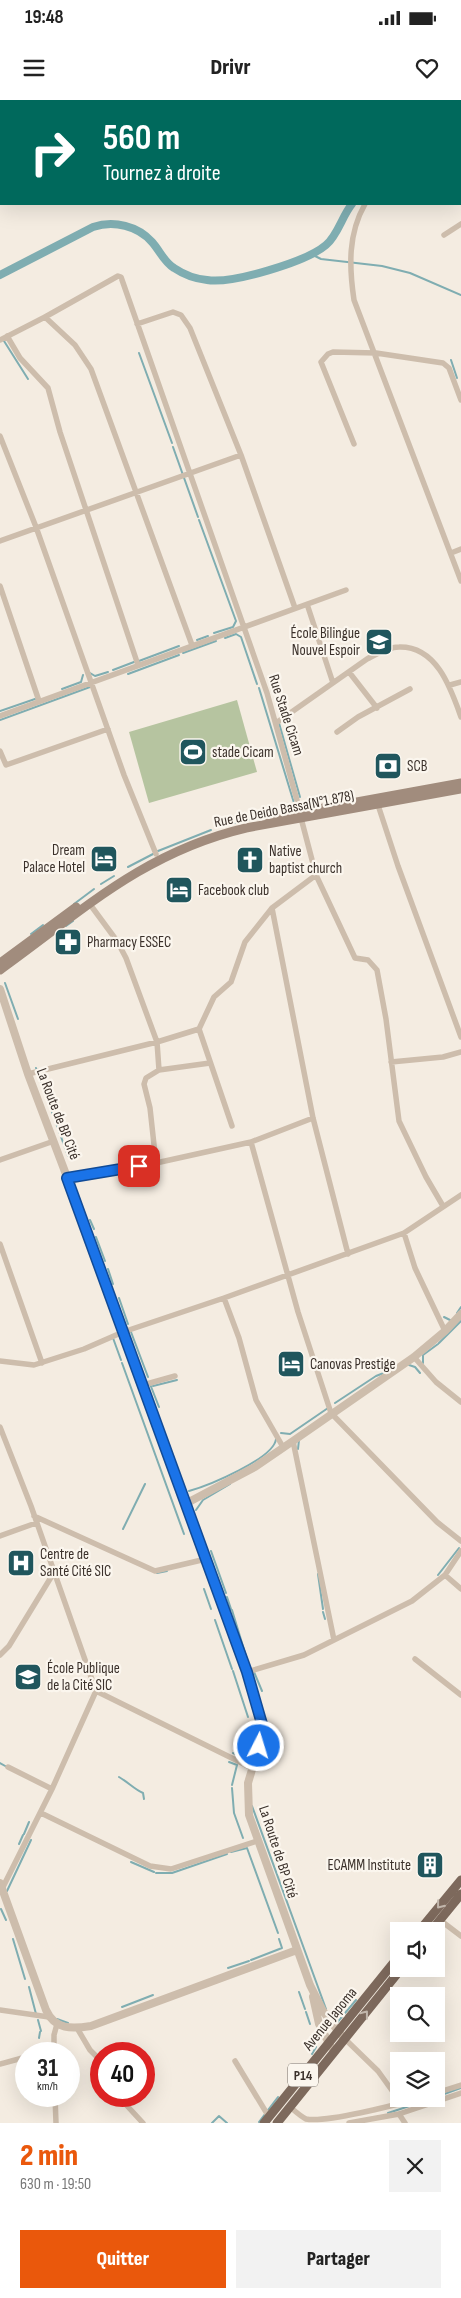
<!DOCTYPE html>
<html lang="fr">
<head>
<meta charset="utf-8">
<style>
	body { margin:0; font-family:"Sofia Sans Condensed",sans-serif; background:#f2f2f2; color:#222; height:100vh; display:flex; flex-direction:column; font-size:19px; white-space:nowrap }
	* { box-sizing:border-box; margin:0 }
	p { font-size:16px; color:#767676 }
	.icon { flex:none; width:28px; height:28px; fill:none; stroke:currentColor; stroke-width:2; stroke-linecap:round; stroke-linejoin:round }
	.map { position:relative; height:2023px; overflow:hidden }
	.sheet { display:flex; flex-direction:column; background:#fff; flex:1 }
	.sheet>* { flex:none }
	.hud { position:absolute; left:0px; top:0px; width:461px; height:105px; box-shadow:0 5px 20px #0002; background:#00695c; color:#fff; overflow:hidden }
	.buttons { position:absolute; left:390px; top:1822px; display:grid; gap:10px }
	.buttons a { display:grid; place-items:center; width:55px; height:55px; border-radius:0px; background:#fff; box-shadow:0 5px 20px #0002; font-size:25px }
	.speed { position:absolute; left:15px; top:1942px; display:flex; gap:10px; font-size:25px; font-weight:700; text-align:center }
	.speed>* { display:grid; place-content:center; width:65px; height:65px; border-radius:50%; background:#fff; box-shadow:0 5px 20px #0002; line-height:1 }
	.speed small { font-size:12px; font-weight:400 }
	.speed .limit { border:8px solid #d22; background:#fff; color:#111 }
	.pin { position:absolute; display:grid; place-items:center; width:42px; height:42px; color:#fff; margin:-21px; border-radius:10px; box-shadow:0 2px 8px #0006 }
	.me { position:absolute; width:55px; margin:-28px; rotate:5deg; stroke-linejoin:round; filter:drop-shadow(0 0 4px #0008) }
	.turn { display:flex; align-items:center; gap:18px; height:105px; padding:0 20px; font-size:22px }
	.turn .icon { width:65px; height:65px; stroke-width:2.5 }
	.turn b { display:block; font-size:35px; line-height:42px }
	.round { display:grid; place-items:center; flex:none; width:52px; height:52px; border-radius:0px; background:#f2f2f2 }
	.headline { display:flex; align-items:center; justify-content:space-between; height:85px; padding:0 20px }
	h1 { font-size:30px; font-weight:800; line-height:38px; color:#ea580c }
	.button { display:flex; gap:10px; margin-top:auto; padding:10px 20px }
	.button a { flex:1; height:58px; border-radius:0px; background:#ea580c; color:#fff; font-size:20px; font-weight:800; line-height:58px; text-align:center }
	.button a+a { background:#f2f2f2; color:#222 }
	.status { display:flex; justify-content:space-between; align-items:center; height:35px; padding:0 25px; background:#fff; direction:ltr }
	.status svg { height:14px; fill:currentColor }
	header { display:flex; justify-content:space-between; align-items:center; height:65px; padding:0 20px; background:#fff; font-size:22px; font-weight:800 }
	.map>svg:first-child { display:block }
	.green { fill:#b6c4a0 }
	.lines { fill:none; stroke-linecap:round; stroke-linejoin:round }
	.stream { stroke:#7fadb1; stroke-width:2 }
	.canal { stroke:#7fadb1; stroke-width:8 }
	.minor { stroke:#cdbdac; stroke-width:5.5 }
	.tertiary { stroke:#cdbdac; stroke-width:8 }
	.secondary { stroke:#a18c7d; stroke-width:9 }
	.primary { stroke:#7d695c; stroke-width:9 }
	.oneway { stroke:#c2b7ac }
	.route-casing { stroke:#114b97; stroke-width:12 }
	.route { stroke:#1a73e8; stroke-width:9 }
	.labels { text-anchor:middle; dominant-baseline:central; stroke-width:4.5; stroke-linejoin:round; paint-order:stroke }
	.shield { fill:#fbf6ee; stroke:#756c66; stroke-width:1 }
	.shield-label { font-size:14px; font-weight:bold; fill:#3b312b }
	.poi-label { font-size:15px; fill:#3b312b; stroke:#fbf6ee; text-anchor:start }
	.street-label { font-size:15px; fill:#3b312b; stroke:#fbf6ee }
</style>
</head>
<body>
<div class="status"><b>19:48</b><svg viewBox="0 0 49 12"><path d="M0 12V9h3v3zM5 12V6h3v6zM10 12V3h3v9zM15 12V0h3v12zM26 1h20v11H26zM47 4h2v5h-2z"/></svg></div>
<header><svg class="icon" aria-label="menu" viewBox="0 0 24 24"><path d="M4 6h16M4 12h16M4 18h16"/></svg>Drivr<svg class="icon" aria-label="heart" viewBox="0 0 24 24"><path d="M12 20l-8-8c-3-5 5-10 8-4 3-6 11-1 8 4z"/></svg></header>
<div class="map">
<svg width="461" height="2023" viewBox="0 0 461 2023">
	<rect width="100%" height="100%" fill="#f4ece1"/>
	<path class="green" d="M237,600L257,672L149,703L129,632Z"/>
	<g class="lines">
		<path class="stream" d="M313,155L321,159L382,166L410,173L461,195
			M4,241L28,279
			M139,253L172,343
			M451,260L457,278
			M173,347L198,417
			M199,420L236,521L233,527L214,533
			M225,538L236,534L241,537L257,584
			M197,540L208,536
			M183,553L216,541
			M139,561L179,546
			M113,570L134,562
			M90,573L95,576L108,572
			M128,574L179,555
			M259,588L294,703L292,710
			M62,589L81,582L83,575
			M0,611L35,599
			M0,620L90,587
			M279,623L300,697
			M230,724L268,715
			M158,751L211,730
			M128,767L153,754
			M101,784L114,776
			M74,804L94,789
			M66,826L73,821
			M31,834L43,825
			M5,883L18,919
			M36,968L46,996
			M52,1012L68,1056
			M90,1120L94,1129
			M96,1137L105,1161
			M108,1169L113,1184
			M119,1198L128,1224
			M457,1213L461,1207
			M444,1217L450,1220
			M131,1232L148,1277
			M113,1238L121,1260
			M439,1243L461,1221
			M122,1263L184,1434
			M423,1263V1255L438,1244
			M409,1265L415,1267L420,1273
			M150,1284L159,1307
			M153,1286L177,1280
			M335,1303L376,1276L389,1271
			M281,1333L290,1334L328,1308
			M298,1349L299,1340
			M189,1391C207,1386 274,1359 276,1339
			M196,1410L203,1400L230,1384
			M123,1429L145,1384
			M211,1451L226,1493
			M157,1473L167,1471
			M318,1474L323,1509
			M438,1475L459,1448
			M204,1489L211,1509
			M227,1497L231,1509
			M232,1510L249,1566
			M323,1512L325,1519
			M215,1520L232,1569
			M233,1571L248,1617
			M254,1572L262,1591
			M233,1653L241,1656L249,1631
			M229,1662L237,1665L232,1685
			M0,1663L7,1667
			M119,1677C128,1682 134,1689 143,1693L144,1699
			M232,1688L234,1713L243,1738
			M252,1706L326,1909
			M24,1734L29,1722
			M19,1744L23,1735
			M231,1752L247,1748L278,1833
			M131,1762L154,1772
			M156,1773H172L227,1754
			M7,1791L31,1740
			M1,1809L6,1820
			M13,1839L25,1879
			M251,1860L282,1848L279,1839
			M228,1868L249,1861
			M29,1887L36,1914
			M299,1892L305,1909
			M122,1907L153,1895
			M306,1912L310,1924
			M57,1919L68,1923
			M38,1920L41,1931
			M335,1925L356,1900
			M39,1938L40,1932
			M312,1954L316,1947L314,1935
			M436,1997L461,1988
			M268,2010L278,1997
			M388,2013L431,1999
			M259,2022L265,2014
			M212,2023L219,2016L227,2023"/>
		<path class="canal" d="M460,51L461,50
			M0,175L93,127C114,120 138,126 152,142C160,151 164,162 174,168C183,174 196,179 207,180C232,184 306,162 326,145C338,135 342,116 352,104"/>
		<path class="minor" d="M0,11H1
			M365,104C348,134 349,166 354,200L461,481
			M444,135L461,124
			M45,217L75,245L91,269L192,545
			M137,224L173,212L181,215L190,228L241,355L295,508
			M7,236L20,258L48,288L60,332L138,565
			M0,240L45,217L118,176L121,177L267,593L300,711
			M0,336L36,427L124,675L156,754
			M354,344L321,262L328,254L333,252L376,253L443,263L449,268L461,300
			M0,441L241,355
			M451,453L461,449
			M0,486L39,601
			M307,504L333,583
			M349,572L377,608
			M450,585L461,582
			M0,616L346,490
			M276,623L367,559C377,554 388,547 399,547C437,546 451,589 461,617
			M337,632L358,617L410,589
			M0,651L6,665L108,629
			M378,705L398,766L461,937
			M301,718L316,775L355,858L368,860L377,870L386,919L399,1021L426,1077L443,1106
			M89,803L117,841L126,858L157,942L159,970
			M272,808L313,1018L348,1154
			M391,962L443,957L461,952
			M28,974L157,942L199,929
			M232,1026L199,929L214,897L231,882L245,842L272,808L316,775
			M251,1042L298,1212L331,1313L437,1422L461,1441
			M0,1060L54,1041
			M156,1063L150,1008L144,984L146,978L159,970L210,963
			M67,1078L156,1063L251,1042L313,1018
			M404,1133L415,1168L445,1231
			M0,1144L42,1263
			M224,1198L239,1238L256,1300L283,1347
			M414,1257L436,1282L461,1302
			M0,1261L34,1265L84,1249L123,1232L224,1198L404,1133L461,1095
			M143,1285L175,1276
			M0,1327L31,1406L96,1591L52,1689L2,1789
			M293,1341L334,1540
			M34,1416L155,1471L206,1459
			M0,1436L36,1423
			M445,1475L461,1489
			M0,1555L9,1546L53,1474
			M415,1559L461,1595
			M247,1572L304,1555L412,1501L445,1475L461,1451
			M96,1591L252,1668
			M8,1667L52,1689
			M41,1713L150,1766L171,1769L257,1741
			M440,1820L461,1836
			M0,1910L49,1917
			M77,1928L90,1950L97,1957L101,1978
			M345,1939L378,1971L401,2003
			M34,1954L53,1945
			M54,1954V1935L57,1924
			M235,1961L269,2017
			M0,1964L26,1957
			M436,1993L461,1985
			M55,1996L56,2023
			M118,1996L143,2023
			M290,2007C295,2011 300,2016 306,2019C326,2023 395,2005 417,1999
			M399,2014L405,2023
			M349,2023L399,2014L461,1993"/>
		<path class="tertiary" d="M0,889L28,974L81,1114L247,1572L262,1624L259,1646L248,1683L249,1715L310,1885L323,1911L341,1935
			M185,1404L255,1367L293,1341L414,1257L445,1231L461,1214
			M0,1783L46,1910C55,1930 72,1929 91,1926L297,1850
			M313,1897L319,1924L331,1947"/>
		<path class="secondary" d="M269,718L461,683
			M0,863L76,807
			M0,870C82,811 144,752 246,728L461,689"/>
		<path class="primary" d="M419,1831L461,1780
			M431,1831L461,1794
			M264,2023L399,1856
			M277,2023L401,1869"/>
	</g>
	<defs><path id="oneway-chevron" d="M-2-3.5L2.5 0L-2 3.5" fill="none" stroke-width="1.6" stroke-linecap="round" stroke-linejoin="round" transform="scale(1.25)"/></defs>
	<g class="oneway">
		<use href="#oneway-chevron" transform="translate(440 1805) rotate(129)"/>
		<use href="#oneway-chevron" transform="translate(365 1914) rotate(-52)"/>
	</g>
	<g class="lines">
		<g class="route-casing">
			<path id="route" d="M139,1066L67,1078L247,1572L262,1624L259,1646"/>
		</g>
		<use href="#route" class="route"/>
	</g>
	<defs>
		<g id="school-square" transform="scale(1.4375)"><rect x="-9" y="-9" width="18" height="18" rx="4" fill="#20565d" stroke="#fbf6ee"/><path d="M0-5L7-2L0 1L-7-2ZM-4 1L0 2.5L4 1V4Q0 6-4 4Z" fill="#fff"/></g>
		<g id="stadium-square" transform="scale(1.4375)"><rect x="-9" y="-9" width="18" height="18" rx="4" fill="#20565d" stroke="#fbf6ee"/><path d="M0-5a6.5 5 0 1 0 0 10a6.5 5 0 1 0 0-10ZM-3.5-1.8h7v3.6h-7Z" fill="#fff"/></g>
		<g id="bank-square" transform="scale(1.4375)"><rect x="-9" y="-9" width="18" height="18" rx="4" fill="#20565d" stroke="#fbf6ee"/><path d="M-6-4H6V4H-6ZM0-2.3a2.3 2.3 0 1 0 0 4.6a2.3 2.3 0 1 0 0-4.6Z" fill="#fff"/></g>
		<g id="hotel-square" transform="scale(1.4375)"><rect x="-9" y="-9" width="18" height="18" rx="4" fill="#20565d" stroke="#fbf6ee"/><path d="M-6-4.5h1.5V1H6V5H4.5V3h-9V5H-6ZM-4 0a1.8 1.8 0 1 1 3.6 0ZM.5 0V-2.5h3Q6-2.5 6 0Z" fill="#fff"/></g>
		<g id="church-square" transform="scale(1.4375)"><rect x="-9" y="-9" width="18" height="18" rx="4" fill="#20565d" stroke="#fbf6ee"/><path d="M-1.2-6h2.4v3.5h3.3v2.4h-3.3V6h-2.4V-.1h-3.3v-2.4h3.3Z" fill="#fff"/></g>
		<g id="pharmacy-square" transform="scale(1.4375)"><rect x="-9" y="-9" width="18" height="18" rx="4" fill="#20565d" stroke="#fbf6ee"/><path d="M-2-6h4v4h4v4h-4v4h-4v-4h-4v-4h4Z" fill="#fff"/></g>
		<g id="hospital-square" transform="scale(1.4375)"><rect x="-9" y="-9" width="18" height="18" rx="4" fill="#20565d" stroke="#fbf6ee"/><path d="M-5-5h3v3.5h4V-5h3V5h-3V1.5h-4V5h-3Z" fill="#fff"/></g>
		<g id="building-square" transform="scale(1.4375)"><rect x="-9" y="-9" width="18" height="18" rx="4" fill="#20565d" stroke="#fbf6ee"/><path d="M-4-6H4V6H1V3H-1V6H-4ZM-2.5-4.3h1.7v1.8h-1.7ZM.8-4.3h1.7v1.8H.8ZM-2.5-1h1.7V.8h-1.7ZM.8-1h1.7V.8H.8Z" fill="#fff"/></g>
	</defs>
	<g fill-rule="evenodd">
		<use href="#school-square" x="379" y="542"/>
		<use href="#stadium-square" x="193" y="652"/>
		<use href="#bank-square" x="388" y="666"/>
		<use href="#hotel-square" x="104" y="759"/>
		<use href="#church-square" x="250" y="760"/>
		<use href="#hotel-square" x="179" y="790"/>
		<use href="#pharmacy-square" x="68" y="842"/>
		<use href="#hotel-square" x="291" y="1264"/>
		<use href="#hospital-square" x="21" y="1463"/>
		<use href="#school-square" x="28" y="1577"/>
		<use href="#building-square" x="430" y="1765"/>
	</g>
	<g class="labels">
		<rect class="shield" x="288" y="1963.5" width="30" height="23" rx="4"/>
		<g class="shield-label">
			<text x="303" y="1975">P14</text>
		</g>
		<g class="poi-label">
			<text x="360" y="533" text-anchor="end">École Bilingue<tspan x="360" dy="17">Nouvel Espoir</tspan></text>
			<text x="212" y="652">stade Cicam</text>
			<text x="407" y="666">SCB</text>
			<text x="85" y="750" text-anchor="end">Dream<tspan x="85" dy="17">Palace Hotel</tspan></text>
			<text x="269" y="751">Native<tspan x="269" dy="17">baptist church</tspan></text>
			<text x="198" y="790">Facebook club</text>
			<text x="87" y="842">Pharmacy ESSEC</text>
			<text x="310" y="1264">Canovas Prestige</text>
			<text x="40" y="1454">Centre de<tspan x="40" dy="17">Santé Cité SIC</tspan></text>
			<text x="47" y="1568">École Publique<tspan x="47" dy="17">de la Cité SIC</tspan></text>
			<text x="411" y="1765" text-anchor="end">ECAMM Institute</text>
		</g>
		<g class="street-label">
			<text transform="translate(286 615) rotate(72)">Rue Stade Cicam</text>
			<text transform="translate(284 709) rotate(-11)">Rue de Deido Bassa(N°1.878)</text>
			<text transform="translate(58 1014) rotate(69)">La Route de BP Cité</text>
			<text transform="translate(278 1752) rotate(72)">La Route de BP Cité</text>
			<text transform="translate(330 1919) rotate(-51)">Avenue Japoma</text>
		</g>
	</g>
</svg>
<div class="buttons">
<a><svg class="icon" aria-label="sound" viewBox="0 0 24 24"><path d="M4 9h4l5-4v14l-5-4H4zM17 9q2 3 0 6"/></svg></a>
<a><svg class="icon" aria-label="search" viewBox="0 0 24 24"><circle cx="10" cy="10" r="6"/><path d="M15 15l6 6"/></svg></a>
<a><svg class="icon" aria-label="layers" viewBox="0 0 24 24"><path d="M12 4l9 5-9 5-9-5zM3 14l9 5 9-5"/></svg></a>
</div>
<div class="speed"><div>31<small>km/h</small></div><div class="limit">40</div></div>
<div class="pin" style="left:139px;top:1066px;background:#d93025"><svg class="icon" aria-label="arrive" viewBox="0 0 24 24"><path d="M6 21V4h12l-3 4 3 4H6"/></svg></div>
<svg class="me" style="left:259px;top:1646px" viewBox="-20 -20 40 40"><circle r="17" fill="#1a73e8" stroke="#fff" stroke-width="3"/><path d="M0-11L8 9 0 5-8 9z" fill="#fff"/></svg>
<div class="hud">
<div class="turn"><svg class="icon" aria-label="right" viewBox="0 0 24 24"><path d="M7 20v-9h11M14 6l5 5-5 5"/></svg><div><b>560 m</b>Tournez à droite</div></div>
</div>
</div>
<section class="sheet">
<div class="headline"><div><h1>2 min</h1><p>630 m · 19:50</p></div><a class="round"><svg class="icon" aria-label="close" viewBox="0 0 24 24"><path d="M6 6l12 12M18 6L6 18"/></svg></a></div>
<div class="button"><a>Quitter</a><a>Partager</a></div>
</section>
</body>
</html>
